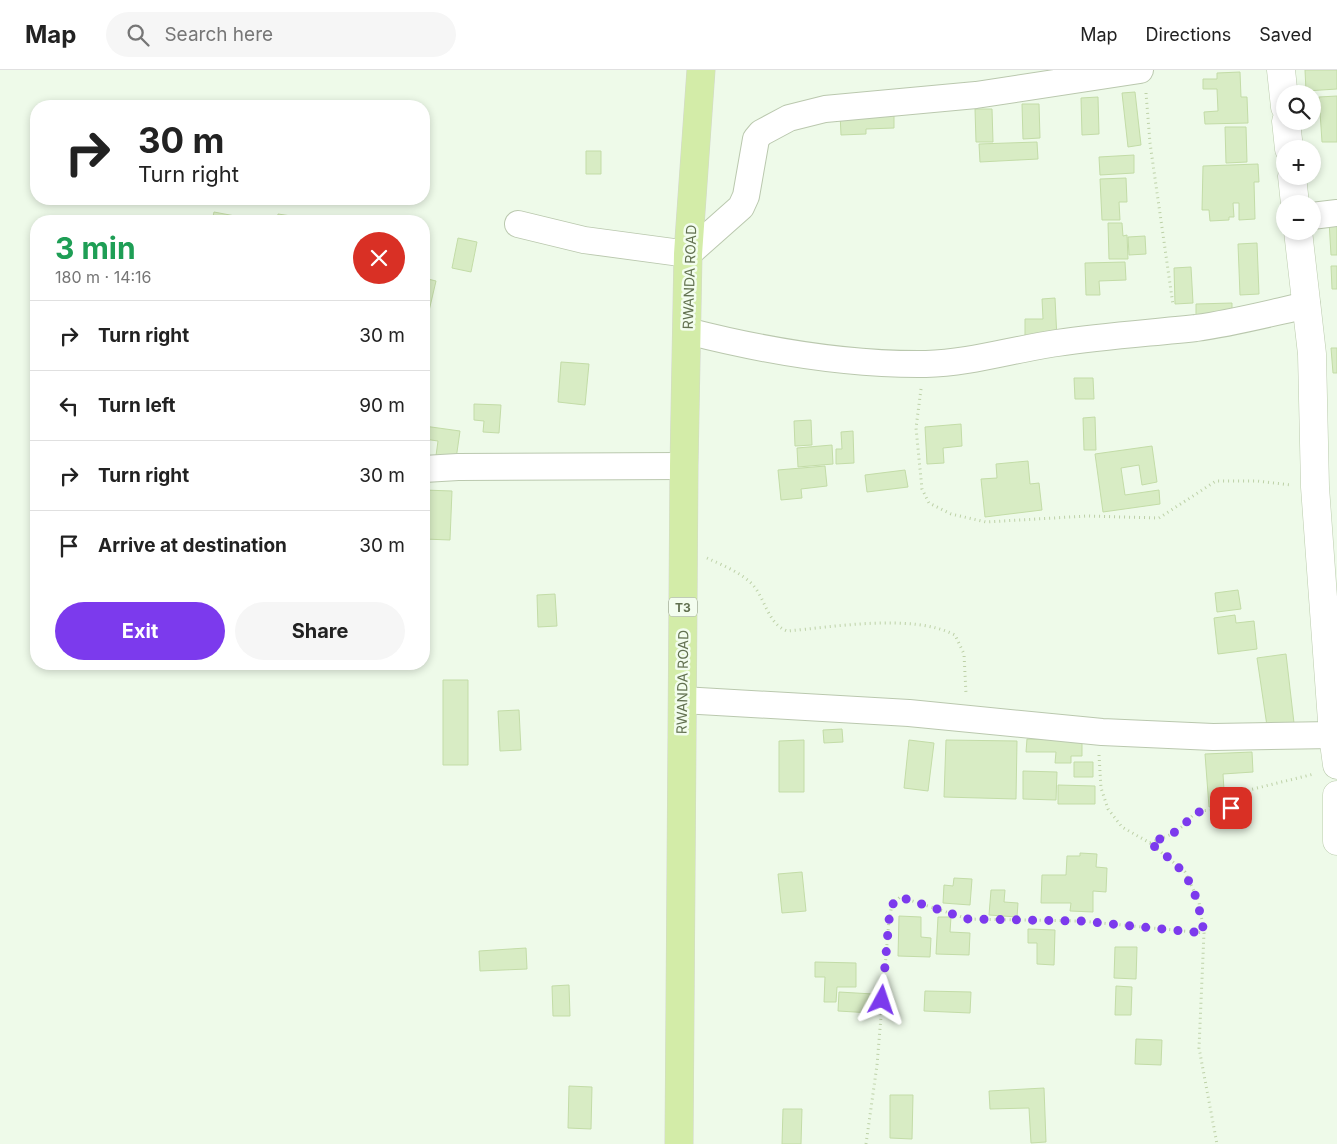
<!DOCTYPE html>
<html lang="en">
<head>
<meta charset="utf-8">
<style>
	body { margin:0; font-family:Inter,sans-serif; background:#f6f6f6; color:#222; height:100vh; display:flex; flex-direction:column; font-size:19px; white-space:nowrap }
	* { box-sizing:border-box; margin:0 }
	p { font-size:16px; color:#767676 }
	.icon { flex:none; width:28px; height:28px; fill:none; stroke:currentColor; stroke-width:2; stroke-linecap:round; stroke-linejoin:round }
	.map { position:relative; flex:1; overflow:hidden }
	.side { position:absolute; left:30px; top:145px; width:400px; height:455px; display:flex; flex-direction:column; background:#fff; border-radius:20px; box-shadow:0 2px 8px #0003 }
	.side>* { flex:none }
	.hud { position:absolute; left:30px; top:30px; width:400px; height:105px; border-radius:20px; box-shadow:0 2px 8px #0003; background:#fff; color:#222; overflow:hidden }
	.controls { position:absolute; left:1276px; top:15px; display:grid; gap:10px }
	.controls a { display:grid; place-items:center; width:45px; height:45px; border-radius:50%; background:#fff; box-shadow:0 2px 8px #0003; font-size:25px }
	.pin { position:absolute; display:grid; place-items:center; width:42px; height:42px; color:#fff; margin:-21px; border-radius:10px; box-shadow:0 2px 8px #0006 }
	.me { position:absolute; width:55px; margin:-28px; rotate:5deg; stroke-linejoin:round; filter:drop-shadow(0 0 4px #0008) }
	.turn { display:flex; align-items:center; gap:18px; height:105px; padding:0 25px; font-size:22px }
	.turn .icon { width:65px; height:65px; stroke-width:2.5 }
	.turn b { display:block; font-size:35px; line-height:42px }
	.round { display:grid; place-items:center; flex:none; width:52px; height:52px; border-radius:26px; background:#f6f6f6 }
	.headline { display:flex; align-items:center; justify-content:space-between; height:85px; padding:0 25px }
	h1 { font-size:30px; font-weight:700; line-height:38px; color:#1e9e55 }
	.action { display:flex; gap:10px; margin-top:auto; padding:10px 25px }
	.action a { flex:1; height:58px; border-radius:30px; background:#7c3aed; color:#fff; font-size:20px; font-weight:700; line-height:58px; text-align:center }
	.action a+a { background:#f6f6f6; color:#222 }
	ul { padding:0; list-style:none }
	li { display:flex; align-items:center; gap:15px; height:70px; padding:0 25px; border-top:1px solid #e0e0e0 }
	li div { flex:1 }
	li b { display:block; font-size:19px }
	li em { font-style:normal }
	header { display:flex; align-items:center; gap:30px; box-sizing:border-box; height:70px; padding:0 25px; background:#fff; border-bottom:1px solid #e0e0e0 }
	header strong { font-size:24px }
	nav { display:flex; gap:28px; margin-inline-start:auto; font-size:18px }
	.search { width:350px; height:45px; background:#f6f6f6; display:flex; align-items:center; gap:12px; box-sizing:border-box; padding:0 18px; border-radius:28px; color:#767676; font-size:19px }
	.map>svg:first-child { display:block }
	.building { fill:#d8ecc4; stroke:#c3dca7 }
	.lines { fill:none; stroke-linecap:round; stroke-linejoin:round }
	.street-casing { stroke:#bac8ae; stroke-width:28 }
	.secondary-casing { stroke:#bacbac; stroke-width:29 }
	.highway-casing { stroke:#d3d7ce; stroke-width:29 }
	.path { stroke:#bdd1a7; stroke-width:3; stroke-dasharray:1 4; stroke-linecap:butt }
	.street { stroke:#fff; stroke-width:26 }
	.secondary { stroke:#fff; stroke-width:28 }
	.highway { stroke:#d3eca8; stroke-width:28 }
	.route { stroke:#7c3aed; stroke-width:9; stroke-dasharray:0 16.2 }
	.labels { text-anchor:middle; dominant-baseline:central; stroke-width:5; stroke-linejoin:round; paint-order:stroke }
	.shield { fill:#f3fdef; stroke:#8e9b80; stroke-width:1 }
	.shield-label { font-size:12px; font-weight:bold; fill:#627150 }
	.street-label { font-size:14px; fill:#627150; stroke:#f3fdef }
</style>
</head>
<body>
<header>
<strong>Map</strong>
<div class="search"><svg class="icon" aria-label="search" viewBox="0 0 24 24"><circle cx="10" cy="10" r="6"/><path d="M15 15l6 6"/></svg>Search here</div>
<nav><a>Map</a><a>Directions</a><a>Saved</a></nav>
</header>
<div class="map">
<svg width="1337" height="1074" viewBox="0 0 1337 1074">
	<rect width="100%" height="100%" fill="#eefae9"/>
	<path class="building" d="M1305,0H1337V19L1306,21Z
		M1240,2L1241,27H1247L1248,53L1205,54L1204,42L1218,41L1217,19H1203V9H1217V3Z
		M1135,22L1141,75L1128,77L1122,23Z
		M1337,26V72H1322L1319,27Z
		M1098,27L1099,64L1082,65L1081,28Z
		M1022,34H1039L1040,68L1023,69Z
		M975,39H992L993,72H976Z
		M894,41V58L866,59V64L841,65L840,43Z
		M1225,57H1246L1247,92L1226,93Z
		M1037,72L1038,89L980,92L979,74Z
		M586,81H601V104H586Z
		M1134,85V103L1100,105L1099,87Z
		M1258,94L1259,112H1254L1255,149L1239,150V133H1233L1234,147H1229V150L1210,151L1209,140H1202L1203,96Z
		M1126,108L1127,132H1119L1120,150H1102L1100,109Z
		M214,142L235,146L233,151H212Z
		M278,144L311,149V151H277Z
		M1329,151H1337V185H1331Z
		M1108,153H1122L1123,166L1127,165L1128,189H1109Z
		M1145,166L1146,184L1129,185L1128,167Z
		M458,168L477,172L471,202L452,198Z
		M1257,173L1259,224L1240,225L1238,174Z
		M1125,192L1126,210L1099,211L1100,225H1086L1085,193Z
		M1331,196H1337V219H1332Z
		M1191,197L1193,233L1175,234L1174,198Z
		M424,208L436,211L425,258H424Z
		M1055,228L1057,269L1025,270V249H1043L1042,229Z
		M1232,233V245L1196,247V234Z
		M1331,278H1337V303H1333Z
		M561,292L589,294L585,335L558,332Z
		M1074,308H1093L1094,329H1075Z
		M474,334L501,335L499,363L483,362L484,351L474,350Z
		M1095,347L1096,380H1084L1083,348Z
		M811,350L812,375L795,376L794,351Z
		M961,354L962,376L943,378L944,393L927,394L925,357Z
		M424,356L460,361L455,396L435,393L438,371L424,369Z
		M853,361L854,393L836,394V379H842L841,362Z
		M832,375L833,394L798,397L797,378Z
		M1152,376L1157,412L1142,415L1139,395L1121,398L1125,425L1159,420L1160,434L1103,442L1095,384Z
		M1028,391L1030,414L1039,413L1042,440L985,447L981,409L997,408L996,394Z
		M825,396L827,416L801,419L802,428L781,430L778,400Z
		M905,400L908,417L867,422L865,405Z
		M424,420L452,421L450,470L424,469Z
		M1238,520L1241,539L1217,542L1215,523Z
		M555,524L557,556L538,557L537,525Z
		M1235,545L1236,553L1254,551L1257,579L1218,584L1214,548Z
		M1286,584L1294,653L1267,656L1257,588Z
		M443,610H468V695H443Z
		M519,640L521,680L500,681L498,641Z
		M842,659L843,672L824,673L823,660Z
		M1027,669L1082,670V686H1071V693H1055L1056,682H1026Z
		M804,670V722H779V671Z
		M909,670L934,673L928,721L904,718Z
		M946,670L1017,671L1016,729L944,727Z
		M1252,682L1253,702L1223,704L1225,736L1209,737L1205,684Z
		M1074,692H1093V707H1074Z
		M1023,701L1057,702L1056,730L1023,729Z
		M1058,715L1095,716V734H1058Z
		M1080,783L1097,784L1096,797L1107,798L1106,822L1093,821V842L1070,841L1071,833H1041L1042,805H1066L1067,786H1080Z
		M802,802L806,841L782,843L778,804Z
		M954,808L972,809L970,835L943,833L944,815L953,816Z
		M991,820H1005L1004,832L1018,833L1017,847L989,845Z
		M899,846L921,847V867L931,868L930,887L898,886Z
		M938,847H951L950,862L970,863L969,885L936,884Z
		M1028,859L1055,860L1054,895L1037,894V873H1028Z
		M1115,877H1137L1136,909L1114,908Z
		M526,878L527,899L480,901L479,881Z
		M815,892L856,893V917H837L836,932H824L825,907H815Z
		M569,915L570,946H553L552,916Z
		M1116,916L1132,917L1131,945H1115Z
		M925,921L971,922L970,943L924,941Z
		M839,922L873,924L872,943L838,941Z
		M1136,969L1162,970L1161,995L1135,994Z
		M569,1016L592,1017L591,1059L568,1058Z
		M1044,1018L1046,1072L1031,1073L1029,1038L990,1039L989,1021Z
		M890,1025H913L912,1069L890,1068Z
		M783,1039H802L801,1074H782Z"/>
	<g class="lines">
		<g class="street-casing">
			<path id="street" d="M1312,146L1337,143
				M518,154L584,170L688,184L741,137L746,126L756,69L761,63L789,48L825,39L976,25L1140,0
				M687,261C765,281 845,295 926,294C970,293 1014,279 1057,273C1103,266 1150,263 1196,258C1233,253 1271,243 1307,235
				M424,399L458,397L684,396
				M682,630L909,643L1102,662L1213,667L1333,665"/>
		</g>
		<g class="secondary-casing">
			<path id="secondary" d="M1281,0L1285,37
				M1286,51L1289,79
				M1292,106L1295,134
				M1298,161L1312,284L1315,417L1333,665L1337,695
				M1337,725V771"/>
		</g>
		<g class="highway-casing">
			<path id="highway" d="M679,1074L684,396L688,184L701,0"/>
		</g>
		<path class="path" d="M1146,23L1150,73L1173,235
			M921,319L916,358L922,419L929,433L951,444L986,452L1087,446L1159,448L1216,411H1257L1291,415
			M707,488C722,495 740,502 752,514C766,529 767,553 787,561C835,557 912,543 955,565L964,584L966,624
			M1099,685L1101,718L1108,739L1122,757L1150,773L1185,802L1199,832L1204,863L1199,978L1217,1074
			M1150,773L1172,764L1183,756L1193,745L1201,741L1231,738L1249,720L1314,704
			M866,1074L877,995L889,850L892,835L900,827L968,849L1081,851L1204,863"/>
		<use href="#street" class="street"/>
		<use href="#secondary" class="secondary"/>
		<use href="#highway" class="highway"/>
	</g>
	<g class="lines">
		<path class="route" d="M882,930L889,850L892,835L900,827L968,849L1081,851L1204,863C1195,814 1190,803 1150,773L1172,764L1183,756L1193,745L1201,741L1231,738"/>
	</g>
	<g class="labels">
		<rect class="shield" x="669" y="527.5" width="28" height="19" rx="4"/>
		<g class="shield-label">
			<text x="683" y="537">T3</text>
		</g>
		<g class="street-label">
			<text transform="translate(689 207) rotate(-88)">RWANDA ROAD</text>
			<text transform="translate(682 612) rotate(-89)">RWANDA ROAD</text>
		</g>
	</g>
</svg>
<div class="controls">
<a><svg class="icon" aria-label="search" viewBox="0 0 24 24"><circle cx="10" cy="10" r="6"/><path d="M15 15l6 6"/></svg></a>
<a>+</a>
<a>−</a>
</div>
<div class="pin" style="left:1231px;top:738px;background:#d93025"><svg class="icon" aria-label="arrive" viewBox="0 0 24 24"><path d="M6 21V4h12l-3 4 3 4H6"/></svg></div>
<svg class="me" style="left:882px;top:930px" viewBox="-20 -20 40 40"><path d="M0-17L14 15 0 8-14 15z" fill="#7c3aed" stroke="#fff" stroke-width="4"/></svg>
<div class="hud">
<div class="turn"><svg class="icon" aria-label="right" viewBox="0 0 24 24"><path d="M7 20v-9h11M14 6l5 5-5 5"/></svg><div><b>30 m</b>Turn right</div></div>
</div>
<section class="side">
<div class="headline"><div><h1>3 min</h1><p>180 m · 14:16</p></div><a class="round" style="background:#d93025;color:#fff"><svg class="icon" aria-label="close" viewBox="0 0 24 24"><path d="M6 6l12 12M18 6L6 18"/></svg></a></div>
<ul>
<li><svg class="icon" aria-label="right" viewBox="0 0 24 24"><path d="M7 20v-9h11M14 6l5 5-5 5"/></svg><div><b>Turn right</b></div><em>30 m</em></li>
<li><svg class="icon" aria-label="left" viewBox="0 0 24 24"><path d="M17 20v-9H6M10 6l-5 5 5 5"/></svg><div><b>Turn left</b></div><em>90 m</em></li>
<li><svg class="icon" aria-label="right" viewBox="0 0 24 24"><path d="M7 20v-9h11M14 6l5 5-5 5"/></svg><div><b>Turn right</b></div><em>30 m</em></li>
<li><svg class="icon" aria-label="arrive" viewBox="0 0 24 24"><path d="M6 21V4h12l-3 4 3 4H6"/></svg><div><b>Arrive at destination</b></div><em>30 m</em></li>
</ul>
<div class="action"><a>Exit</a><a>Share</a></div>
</section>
</div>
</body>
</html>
